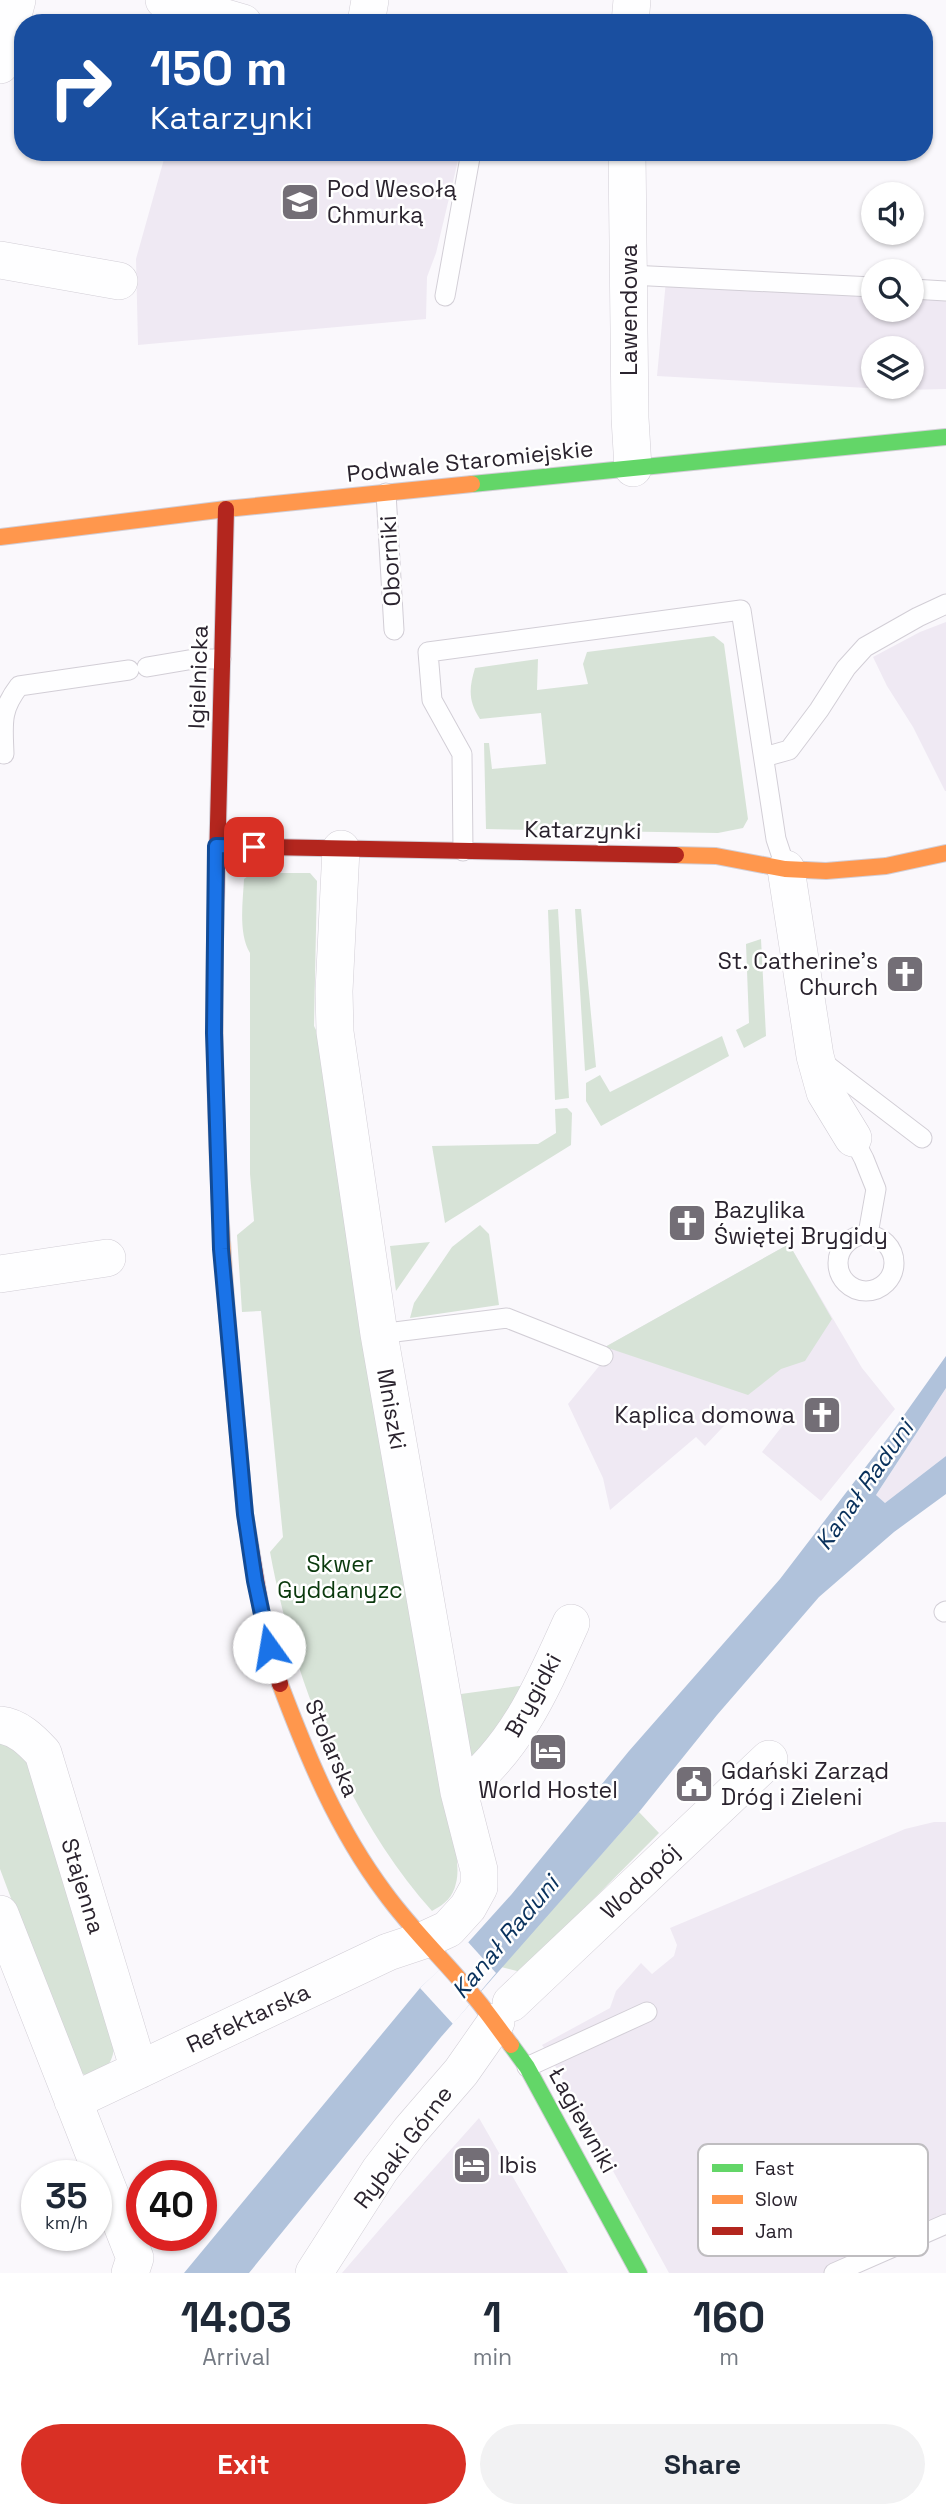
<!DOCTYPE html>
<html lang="en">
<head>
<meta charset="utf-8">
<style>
	body { margin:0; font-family:"Space Grotesk",sans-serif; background:#f2f2f3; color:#1f2937; height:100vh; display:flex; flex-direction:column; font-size:26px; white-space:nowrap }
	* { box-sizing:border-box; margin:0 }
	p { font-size:23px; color:#747a83 }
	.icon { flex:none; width:38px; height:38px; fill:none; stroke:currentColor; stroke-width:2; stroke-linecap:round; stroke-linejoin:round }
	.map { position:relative; height:2273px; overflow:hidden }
	.drawer { display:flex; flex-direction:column; background:#fff; flex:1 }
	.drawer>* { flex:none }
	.guide { position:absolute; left:14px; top:14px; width:919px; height:147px; border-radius:28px; box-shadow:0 2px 5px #0004; background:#1a4fa0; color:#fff; overflow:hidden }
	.tools { position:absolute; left:861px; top:182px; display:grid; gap:14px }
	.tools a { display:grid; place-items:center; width:63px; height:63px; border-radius:50%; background:#fff; box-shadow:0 2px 5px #0004; font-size:35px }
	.speed { position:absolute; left:21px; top:2160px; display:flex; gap:14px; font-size:35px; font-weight:700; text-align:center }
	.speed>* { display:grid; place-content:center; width:91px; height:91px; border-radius:50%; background:#fff; box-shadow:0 2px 5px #0004; line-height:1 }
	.speed small { font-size:18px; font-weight:400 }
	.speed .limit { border:10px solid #d22; background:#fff; color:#111 }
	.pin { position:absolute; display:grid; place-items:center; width:60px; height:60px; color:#fff; margin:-30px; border-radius:14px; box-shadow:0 4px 10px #0006 }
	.me { position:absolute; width:77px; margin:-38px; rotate:347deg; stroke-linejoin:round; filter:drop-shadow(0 0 5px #0008) }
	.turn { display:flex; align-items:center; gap:24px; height:147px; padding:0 21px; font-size:32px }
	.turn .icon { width:91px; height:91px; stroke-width:2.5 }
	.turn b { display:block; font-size:49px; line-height:60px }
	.eta { display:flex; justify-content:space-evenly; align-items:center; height:119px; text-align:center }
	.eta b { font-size:42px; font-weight:700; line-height:49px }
	.button { display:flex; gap:14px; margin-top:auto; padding:14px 21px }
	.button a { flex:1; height:80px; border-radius:42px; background:#d93025; color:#fff; font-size:28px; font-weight:700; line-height:80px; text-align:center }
	.button a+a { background:#f2f2f3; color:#1f2937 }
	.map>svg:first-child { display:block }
	.built { fill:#efe9f3; fill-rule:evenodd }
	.green { fill:#d7e3d7 }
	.water { fill:#b0c2db }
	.pier { fill:#faf8fc }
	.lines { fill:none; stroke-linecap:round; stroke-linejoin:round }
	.lane-casing { stroke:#d2ced6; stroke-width:21 }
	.street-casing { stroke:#d2ced6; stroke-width:38 }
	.fast-casing { stroke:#d2ced6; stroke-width:18 }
	.slow-casing { stroke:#d2ced6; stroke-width:18 }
	.jam-casing { stroke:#d2ced6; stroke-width:18 }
	.lane { stroke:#fefeff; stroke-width:19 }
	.street { stroke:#fefeff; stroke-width:37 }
	.fast { stroke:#63d668; stroke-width:16 }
	.slow { stroke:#ff974d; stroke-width:16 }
	.jam { stroke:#b3261e; stroke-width:16 }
	.route-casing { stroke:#114b97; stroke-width:18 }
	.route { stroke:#1a73e8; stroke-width:12 }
	.labels { text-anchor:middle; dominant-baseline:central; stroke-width:5; stroke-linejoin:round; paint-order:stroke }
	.poi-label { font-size:23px; fill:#2a232e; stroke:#fff; text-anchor:start }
	.street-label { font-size:23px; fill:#2a232e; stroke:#fff }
	.park-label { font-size:23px; fill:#0a390d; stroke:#fff }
	.water-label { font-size:24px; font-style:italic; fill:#09315c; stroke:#fff }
	.key { fill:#fff; stroke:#bfbdc0; stroke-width:2 }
	.key-label { font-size:19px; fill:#2a232e }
</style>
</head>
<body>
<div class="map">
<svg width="946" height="2273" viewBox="0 0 946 2273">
	<rect width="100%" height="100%" fill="#faf8fc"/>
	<path class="built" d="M166,152H460L436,253L427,277L426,319L138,345L136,259Z
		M667,270L873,283V310H912V285L946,287V389L902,390L657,376ZM873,348H912V387H873Z
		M946,622V791H945L913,727L887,686L873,657L920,632Z
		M789,1244L862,1368L895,1409L821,1501L762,1452L783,1425L738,1411L705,1446L696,1437L610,1510L603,1478L568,1404L600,1365L605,1347Z
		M946,1388V1456L885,1503L876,1495Z
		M934,1822H946V2230L827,2273H669L551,2058L542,2045L610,2008L616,1991L641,1963L652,1974L674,1956L677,1945L670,1928L905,1829Z
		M479,2118L568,2273H342L386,2222Z"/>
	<path class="green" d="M714,636L724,644L748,819L743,828L718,833L486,829L484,743H489L492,769L546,764L541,713L480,719C468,701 469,688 475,668L538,659L537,690L588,684L583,664L587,652Z
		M252,873H310L317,881L314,1026L321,1040L438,1758C443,1784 463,1860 456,1883C453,1897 445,1904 432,1911C346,1815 293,1677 270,1552L283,1537L261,1311L242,1312L237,1235L254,1221L250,1174V953C238,933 243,901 244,879Z
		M558,909L569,1098L555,1100L548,910Z
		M575,909H581L596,1067L585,1071Z
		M761,939L766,1036L744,1048L736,1030L749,1023L746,944Z
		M722,1036L729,1056L601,1126L586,1101V1083L600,1075L610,1092Z
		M567,1108L572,1113L571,1145L445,1223L432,1146L538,1144L556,1133L555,1109Z
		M480,1225L489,1234L499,1305L410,1318L414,1303L452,1247Z
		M430,1242L396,1291L390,1246Z
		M789,1244L832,1319L805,1361L781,1369L748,1395L605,1347Z
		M527,1685L472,1762L461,1694Z
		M6,1742L29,1757L114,2046C114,2065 96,2087 78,2070C75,2066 72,2059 70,2055L0,1869V1743Z
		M639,1812L659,1833L521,1972L501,1967Z"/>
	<path class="water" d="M946,1356V1388L876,1495L885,1503L946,1456V1494L894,1532L819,1597L717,1715L639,1812L441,2037L249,2273H184L420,1988L464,1947L511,1895L629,1751L780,1579L887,1439Z"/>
	<path class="pier" d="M468,1942L496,1973L453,2024L420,1988Z"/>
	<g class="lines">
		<g class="lane-casing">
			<path id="lane" d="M630,275L873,287
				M912,289L946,291
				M445,296L471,152
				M386,493L394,630
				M147,667L194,659H221
				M4,754C3,723 0,711 19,686L129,670
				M764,757L789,750L819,710L846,668L865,647L918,617L946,604
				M463,851L462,754L432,700L428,652L741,610L776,839L786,869
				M820,1060L922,1138
				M853,1138L864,1159L876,1189L868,1234
				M838 1263a28 28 0 1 1 56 0a28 28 0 1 1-56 0Z
				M379,1334L507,1318L603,1356
				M944,1612L946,1611
				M527,2067L647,2012
				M834,2273L946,2224"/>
		</g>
		<g class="street-casing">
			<path id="street" d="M164,0L243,23
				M366,23L370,0
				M630,23L632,0
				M0,65L17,0
				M627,152L630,418L633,468
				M0,260L119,281
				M786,869L815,1056L825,1092L853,1138
				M0,1274L107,1258
				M0,1725C18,1727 31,1740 43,1753L139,2070
				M459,1792C516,1750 543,1685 571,1623
				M0,1914L135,2258L130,2273
				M511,2003L769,1759
				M73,2101L388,1952L424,1940L448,1929L468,1907L479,1887V1870L459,1792L379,1334L335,1032L334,991L341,849
				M314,2273L380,2170L410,2131L461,2072L496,2022"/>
		</g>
		<g class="fast-casing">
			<path id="fast" d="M472,484L946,437
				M511,2045L527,2067L639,2273"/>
		</g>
		<g class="slow-casing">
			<path id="slow" d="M0,537L226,509L472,484
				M676,855L716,856L785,869L826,871L886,866L946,853
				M215,942C213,1081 218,1219 231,1358
				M280,1684C308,1758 337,1829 385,1893C411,1929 444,1960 472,1994C486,2010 498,2028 511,2045"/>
		</g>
		<g class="jam-casing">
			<path id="jam" d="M216,846L676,855
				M215,942L226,509
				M231,1358L245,1514L264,1627L280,1684"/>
		</g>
		<use href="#lane" class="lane"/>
		<use href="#street" class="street"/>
		<use href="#fast" class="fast"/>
		<use href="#slow" class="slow"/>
		<use href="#jam" class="jam"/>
	</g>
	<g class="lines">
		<g class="route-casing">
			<path id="route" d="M254,847L216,846L214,1033L221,1249L245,1514L255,1581L269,1647"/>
		</g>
		<use href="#route" class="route"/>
	</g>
	<defs>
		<g id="school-square" transform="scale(2.0125)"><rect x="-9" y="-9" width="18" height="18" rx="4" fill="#736e76" stroke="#fff"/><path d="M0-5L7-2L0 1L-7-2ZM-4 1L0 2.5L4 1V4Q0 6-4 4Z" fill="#fff"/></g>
		<g id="church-square" transform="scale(2.0125)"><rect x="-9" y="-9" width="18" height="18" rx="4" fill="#736e76" stroke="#fff"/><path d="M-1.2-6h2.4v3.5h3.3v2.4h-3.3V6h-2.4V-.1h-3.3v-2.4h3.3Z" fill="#fff"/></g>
		<g id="hotel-square" transform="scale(2.0125)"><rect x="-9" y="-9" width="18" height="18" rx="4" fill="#736e76" stroke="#fff"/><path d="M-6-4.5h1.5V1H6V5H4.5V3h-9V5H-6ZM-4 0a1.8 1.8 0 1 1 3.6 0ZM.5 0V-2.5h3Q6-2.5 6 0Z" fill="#fff"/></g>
		<g id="civic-square" transform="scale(2.0125)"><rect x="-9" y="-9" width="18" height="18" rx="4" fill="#736e76" stroke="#fff"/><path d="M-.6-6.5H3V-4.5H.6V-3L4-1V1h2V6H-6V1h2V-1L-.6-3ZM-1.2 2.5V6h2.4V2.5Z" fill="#fff"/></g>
	</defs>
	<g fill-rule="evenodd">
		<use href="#school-square" x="300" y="202"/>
		<use href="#church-square" x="905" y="974"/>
		<use href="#church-square" x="687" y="1223"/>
		<use href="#church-square" x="822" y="1415"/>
		<use href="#hotel-square" x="548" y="1752"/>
		<use href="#civic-square" x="694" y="1784"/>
		<use href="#hotel-square" x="472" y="2165"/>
	</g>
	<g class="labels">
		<g class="poi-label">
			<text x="327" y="189">Pod Wesołą<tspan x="327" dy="26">Chmurką</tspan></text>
			<text x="878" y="961" text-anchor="end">St. Catherine’s<tspan x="878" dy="26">Church</tspan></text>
			<text x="714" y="1210">Bazylika<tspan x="714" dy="26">Świętej Brygidy</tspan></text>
			<text x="795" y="1415" text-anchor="end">Kaplica domowa</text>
			<text x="721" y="1771">Gdański Zarząd<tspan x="721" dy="26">Dróg i Zieleni</tspan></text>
			<text x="548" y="1790" text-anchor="middle">World Hostel</text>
			<text x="499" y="2165">Ibis</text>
		</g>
		<g class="street-label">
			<text transform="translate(629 310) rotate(-90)">Lawendowa</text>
			<text transform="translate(470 461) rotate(-6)">Podwale Staromiejskie</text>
			<text transform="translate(390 561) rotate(-93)">Oborniki</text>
			<text transform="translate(198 677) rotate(-88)">Igielnicka</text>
			<text transform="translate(583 830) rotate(1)">Katarzynki</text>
			<text transform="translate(392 1409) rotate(80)">Mniszki</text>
			<text transform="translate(533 1695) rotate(-61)">Brygidki</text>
			<text transform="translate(332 1748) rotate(67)">Stolarska</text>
			<text transform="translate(640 1881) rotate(-43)">Wodopój</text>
			<text transform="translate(83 1886) rotate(73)">Stajenna</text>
			<text transform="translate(248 2018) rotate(-25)">Refektarska</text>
			<text transform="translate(583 2120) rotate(61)">Łagiewniki</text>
			<text transform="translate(403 2147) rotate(-53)">Rybaki Górne</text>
		</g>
		<g class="park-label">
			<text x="340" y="1564">Skwer<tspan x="340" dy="26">Gyddanyzc</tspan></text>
		</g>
		<g class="water-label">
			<text transform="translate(864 1485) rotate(-55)">Kanał Raduni</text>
			<text transform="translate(505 1937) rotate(-50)">Kanał Raduni</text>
		</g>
	</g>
	<rect x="698" y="2144" width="230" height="112" rx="10" class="key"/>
	<rect x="712" y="2164" width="31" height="8" fill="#63d668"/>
	<rect x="712" y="2195" width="31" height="9" fill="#ff974d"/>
	<rect x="712" y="2227" width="31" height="8" fill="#b3261e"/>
	<g class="key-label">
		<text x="755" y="2175">Fast</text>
		<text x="755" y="2206">Slow</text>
		<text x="755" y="2238">Jam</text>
	</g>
</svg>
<div class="tools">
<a><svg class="icon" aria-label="sound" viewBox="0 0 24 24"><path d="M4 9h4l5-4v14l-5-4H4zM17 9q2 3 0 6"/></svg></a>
<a><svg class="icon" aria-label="search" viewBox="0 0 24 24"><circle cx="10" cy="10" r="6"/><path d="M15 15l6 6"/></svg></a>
<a><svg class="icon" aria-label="layers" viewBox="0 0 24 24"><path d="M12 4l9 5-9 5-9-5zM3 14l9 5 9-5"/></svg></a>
</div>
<div class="speed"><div>35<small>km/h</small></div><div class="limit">40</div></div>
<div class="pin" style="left:254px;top:847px;background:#d93025"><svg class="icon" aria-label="arrive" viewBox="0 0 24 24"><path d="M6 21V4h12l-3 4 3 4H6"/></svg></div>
<svg class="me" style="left:269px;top:1647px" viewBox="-20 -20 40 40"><circle r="19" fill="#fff"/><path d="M0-13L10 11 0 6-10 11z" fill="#1a73e8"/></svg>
<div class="guide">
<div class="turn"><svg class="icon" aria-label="right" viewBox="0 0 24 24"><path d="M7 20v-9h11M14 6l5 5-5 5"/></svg><div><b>150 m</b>Katarzynki</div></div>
</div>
</div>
<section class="drawer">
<div class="eta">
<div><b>14:03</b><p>Arrival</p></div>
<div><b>1</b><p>min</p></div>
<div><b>160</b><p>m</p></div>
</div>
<div class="button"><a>Exit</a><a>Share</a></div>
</section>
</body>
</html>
